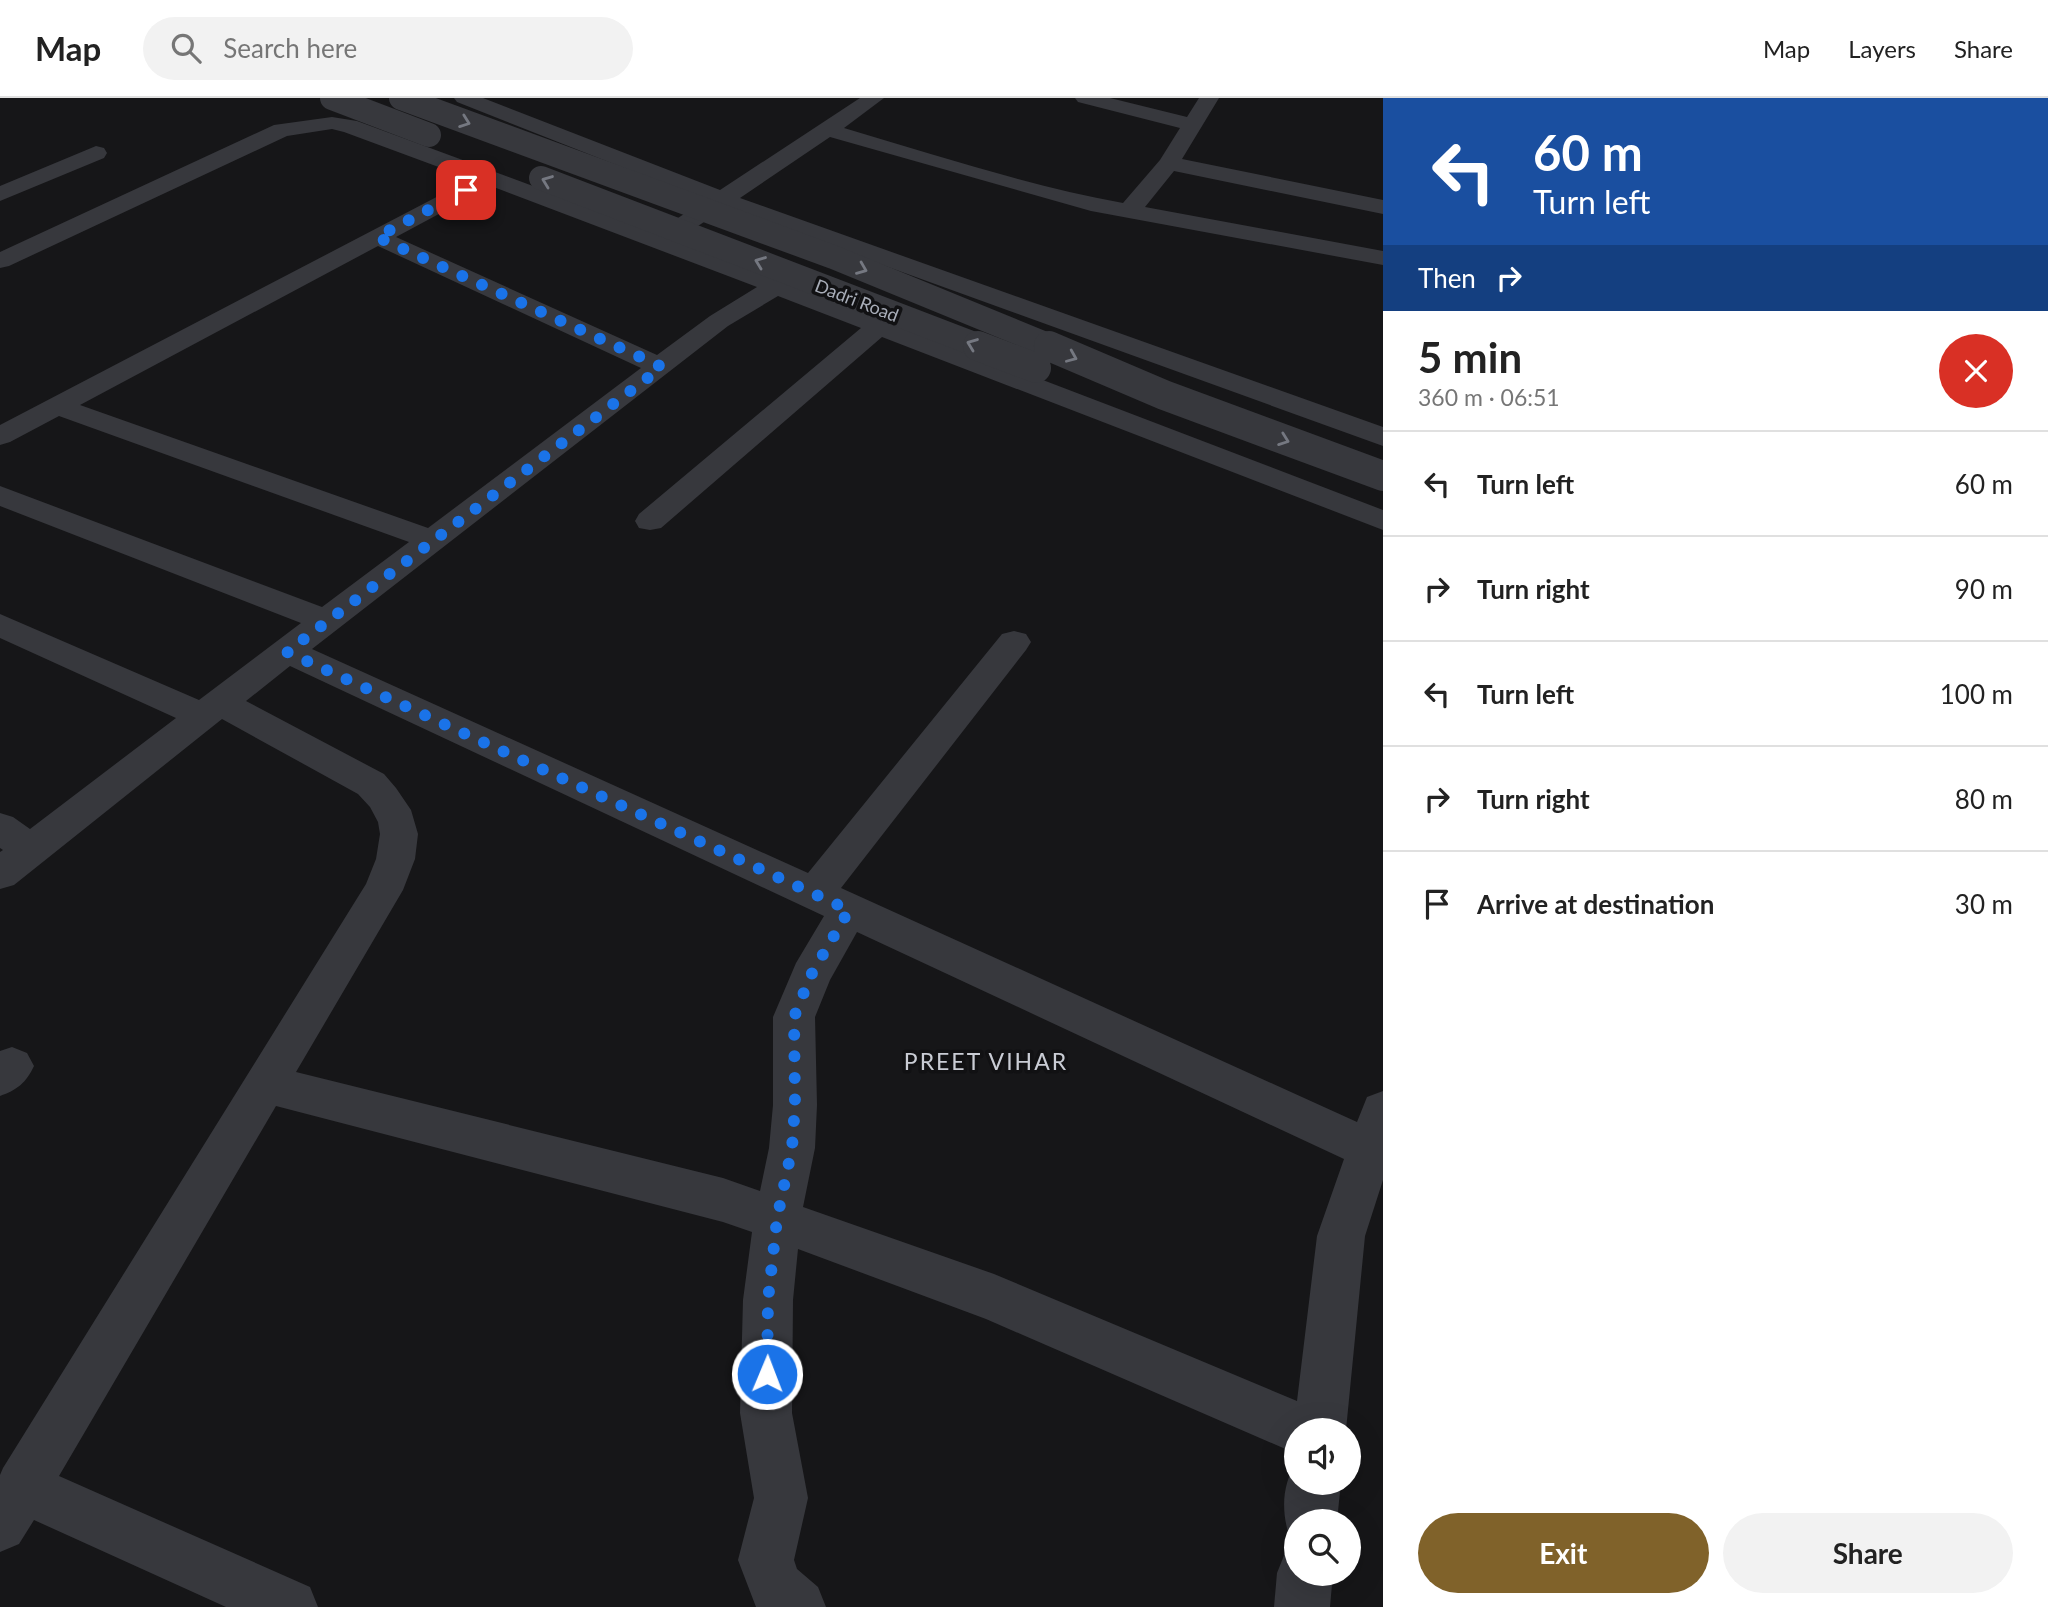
<!DOCTYPE html>
<html lang="en">
<head>
<meta charset="utf-8">
<style>
	body { margin:0; font-family:Lato,sans-serif; background:#f2f2f2; color:#222; height:100vh; display:flex; flex-direction:column; font-size:26px; white-space:nowrap }
	* { box-sizing:border-box; margin:0 }
	p { font-size:23px; color:#767676 }
	.icon { flex:none; width:38px; height:38px; fill:none; stroke:currentColor; stroke-width:2; stroke-linecap:round; stroke-linejoin:round }
	.map { position:relative; flex:1; overflow:hidden }
	.drawer { display:flex; flex-direction:column; background:#fff; width:665px }
	.drawer>* { flex:none }
	.banner { background:#1a4fa0; color:#fff; overflow:hidden }
	.tools { position:absolute; left:1284px; top:1320px; display:grid; gap:14px }
	.tools a { display:grid; place-items:center; width:77px; height:77px; border-radius:50%; background:#fff; box-shadow:0 7px 28px #0002; font-size:35px }
	.pin { position:absolute; display:grid; place-items:center; width:60px; height:60px; color:#fff; margin:-30px; border-radius:14px; box-shadow:0 4px 10px #0006 }
	.me { position:absolute; width:77px; margin:-38px; rotate:1deg; stroke-linejoin:round; filter:drop-shadow(0 0 5px #0008) }
	.turn { display:flex; align-items:center; gap:24px; height:147px; padding:0 35px; font-size:32px }
	.turn .icon { width:91px; height:91px; stroke-width:2.5 }
	.turn b { display:block; font-size:49px; line-height:60px }
	.then { display:flex; align-items:center; height:66px; padding:0 35px; background:#0003; gap:14px; font-size:26px }
	.round { display:grid; place-items:center; flex:none; width:74px; height:74px; border-radius:37px; background:#f2f2f2 }
	.summary { display:flex; align-items:center; justify-content:space-between; height:119px; padding:0 35px }
	h1 { font-size:42px; font-weight:700; line-height:52px }
	.button { display:flex; gap:14px; margin-top:auto; padding:14px 35px }
	.button a { flex:1; height:80px; border-radius:42px; background:#80622a; color:#fff; font-size:28px; font-weight:700; line-height:80px; text-align:center }
	.button a+a { background:#f2f2f2; color:#222 }
	ul { padding:0; list-style:none }
	li { display:flex; align-items:center; gap:21px; height:105px; padding:0 35px; border-top:2px solid #e0e0e0 }
	li div { flex:1 }
	li b { display:block; font-size:26px }
	li em { font-style:normal }
	header { display:flex; align-items:center; gap:42px; box-sizing:border-box; height:98px; padding:0 35px; background:#fff; border-bottom:2px solid #e0e0e0 }
	header strong { font-size:33px }
	nav { display:flex; gap:38px; margin-inline-start:auto; font-size:24px }
	.search { width:490px; height:63px; background:#f2f2f2; display:flex; align-items:center; gap:18px; box-sizing:border-box; padding:0 24px; border-radius:38px; color:#767676; font-size:26px }
	main { display:flex; flex:1; min-height:0 }
	.map>svg:first-child { display:block }
	.lines { fill:none; stroke-linecap:round; stroke-linejoin:round }
	.minor { fill:#37383d; fill-rule:evenodd }
	.minor-bridge-far1 { stroke:#37383d; stroke-width:24 }
	.minor-bridge { stroke:#37383d; stroke-width:30 }
	.oneway { stroke:#757881 }
	.route { stroke:#1a73e8; stroke-width:12; stroke-dasharray:0 21.6 }
	.labels { text-anchor:middle; dominant-baseline:central; stroke-width:7; stroke-linejoin:round; paint-order:stroke }
	.far-street-label { font-size:18px; fill:#a8adb8; stroke:#111113 }
	.neighbourhood-label { font-size:23px; letter-spacing:2px; fill:#c9ccd4; stroke:#111113 }
</style>
</head>
<body>
<header>
<strong>Map</strong>
<div class="search"><svg class="icon" aria-label="search" viewBox="0 0 24 24"><circle cx="10" cy="10" r="6"/><path d="M15 15l6 6"/></svg>Search here</div>
<nav><a>Map</a><a>Layers</a><a>Share</a></nav>
</header>
<main>
<div class="map">
<svg width="1383" height="1509" viewBox="0 0 1383 1509">
	<rect width="100%" height="100%" fill="#161618"/>
	<g class="lines">
		<path class="minor" d="M454,0H483L720,92L860,0H884L844,30C936,57 1029,88 1123,105L1160,62L1180,30L1078,4L1075,0H1110L1187,19L1199,0H1219L1182,61L1383,102V116L1174,73L1145,109L1383,153V167L1091,113L830,39L740,100L1383,329V348L725,110L677,142L1383,412V432L882,239L661,430L650,432L639,430L635,423L639,416L861,230L778,198L728,228L312,551L808,775L1002,536L1014,533L1026,536L1031,544L1026,552L841,790L1357,1024L1367,999L1383,993V1082L1365,1138L1346,1332H1297V1356L986,1221L798,1151L793,1202L792,1315L808,1400L794,1462L797,1471L818,1489L826,1509H756L738,1462L754,1400L740,1315L743,1202L752,1134L723,1124L276,1008L59,1378L310,1489L318,1509H226L34,1422L19,1446L0,1454V1377L3,1370L366,786L376,761L380,736L378,724L370,709L358,696L222,621L14,787L0,791V754L3,752L0,750V715L13,719L30,731L176,620L0,540V516L199,602L301,525L0,408V388L322,509L409,444L59,318L10,344L0,347V327L471,81L344,34L332,31L287,38L9,168L0,170V154L274,27L332,19L357,23L657,134L705,102L457,4ZM491,88L757,189L710,218L657,257L396,139ZM378,148L641,270L428,430L80,307ZM290,568L824,818L796,865L773,919V1007L769,1050L760,1093L723,1080L296,974L403,792L415,761L418,736L411,712L396,690L384,676L246,603ZM857,834L1344,1061L1317,1138L1297,1303L994,1176L803,1109L815,1050L817,1007L815,919L830,882Z
			M96,48L104,50L107,55L104,60L0,103V88Z
			M12,949L27,955L34,968C26,985 17,992 0,998V953Z
			M1297,1364V1384H1341L1337,1423H1297V1445L1291,1442C1281,1418 1281,1386 1297,1364Z
			M1297,1451V1475H1333L1330,1509H1274L1277,1475L1285,1455Z"/>
		<path class="minor-bridge-far1" d="M332,0L429,37
			M401,0L833,159L1053,249
			M541,80L982,249"/>
		<path class="minor-bridge" d="M978,248L1036,270
			M1049,248L1164,297L1383,378"/>
	</g>
	<defs><path id="oneway-chevron" d="M-2-3.5L2.5 0L-2 3.5" fill="none" stroke-width="1.6" stroke-linecap="round" stroke-linejoin="round" transform="scale(1.75)"/></defs>
	<g class="oneway">
		<use href="#oneway-chevron" transform="translate(465 24) rotate(20)"/>
		<use href="#oneway-chevron" transform="translate(547 83) rotate(-159)"/>
		<use href="#oneway-chevron" transform="translate(760 164) rotate(-159)"/>
		<use href="#oneway-chevron" transform="translate(862 171) rotate(22)"/>
		<use href="#oneway-chevron" transform="translate(972 246) rotate(-159)"/>
		<use href="#oneway-chevron" transform="translate(1072 259) rotate(23)"/>
		<use href="#oneway-chevron" transform="translate(1284 342) rotate(20)"/>
	</g>
	<g class="lines">
		<path class="route" d="M466,92L377,139L662,269L287,554L849,812L811,877L794,919L795,1007L792,1050L777,1121L768,1202L767,1276"/>
	</g>
	<g class="labels">
		<g class="far-street-label">
			<text transform="translate(857 202) rotate(21)">Dadri Road</text>
		</g>
		<g class="neighbourhood-label">
			<text x="986" y="963">PREET VIHAR</text>
		</g>
	</g>
</svg>
<div class="tools">
<a><svg class="icon" aria-label="sound" viewBox="0 0 24 24"><path d="M4 9h4l5-4v14l-5-4H4zM17 9q2 3 0 6"/></svg></a>
<a><svg class="icon" aria-label="search" viewBox="0 0 24 24"><circle cx="10" cy="10" r="6"/><path d="M15 15l6 6"/></svg></a>
</div>
<div class="pin" style="left:466px;top:92px;background:#d93025"><svg class="icon" aria-label="arrive" viewBox="0 0 24 24"><path d="M6 21V4h12l-3 4 3 4H6"/></svg></div>
<svg class="me" style="left:767px;top:1276px" viewBox="-20 -20 40 40"><circle r="17" fill="#1a73e8" stroke="#fff" stroke-width="3"/><path d="M0-11L8 9 0 5-8 9z" fill="#fff"/></svg>
</div>
<section class="drawer">
<div class="banner">
<div class="turn"><svg class="icon" aria-label="left" viewBox="0 0 24 24"><path d="M17 20v-9H6M10 6l-5 5 5 5"/></svg><div><b>60 m</b>Turn left</div></div>
<div class="then">Then<svg class="icon" aria-label="right" viewBox="0 0 24 24"><path d="M7 20v-9h11M14 6l5 5-5 5"/></svg></div>
</div>
<div class="summary"><div><h1>5 min</h1><p>360 m · 06:51</p></div><a class="round" style="background:#d93025;color:#fff"><svg class="icon" aria-label="close" viewBox="0 0 24 24"><path d="M6 6l12 12M18 6L6 18"/></svg></a></div>
<ul>
<li><svg class="icon" aria-label="left" viewBox="0 0 24 24"><path d="M17 20v-9H6M10 6l-5 5 5 5"/></svg><div><b>Turn left</b></div><em>60 m</em></li>
<li><svg class="icon" aria-label="right" viewBox="0 0 24 24"><path d="M7 20v-9h11M14 6l5 5-5 5"/></svg><div><b>Turn right</b></div><em>90 m</em></li>
<li><svg class="icon" aria-label="left" viewBox="0 0 24 24"><path d="M17 20v-9H6M10 6l-5 5 5 5"/></svg><div><b>Turn left</b></div><em>100 m</em></li>
<li><svg class="icon" aria-label="right" viewBox="0 0 24 24"><path d="M7 20v-9h11M14 6l5 5-5 5"/></svg><div><b>Turn right</b></div><em>80 m</em></li>
<li><svg class="icon" aria-label="arrive" viewBox="0 0 24 24"><path d="M6 21V4h12l-3 4 3 4H6"/></svg><div><b>Arrive at destination</b></div><em>30 m</em></li>
</ul>
<div class="button"><a>Exit</a><a>Share</a></div>
</section>
</main>
</body>
</html>
